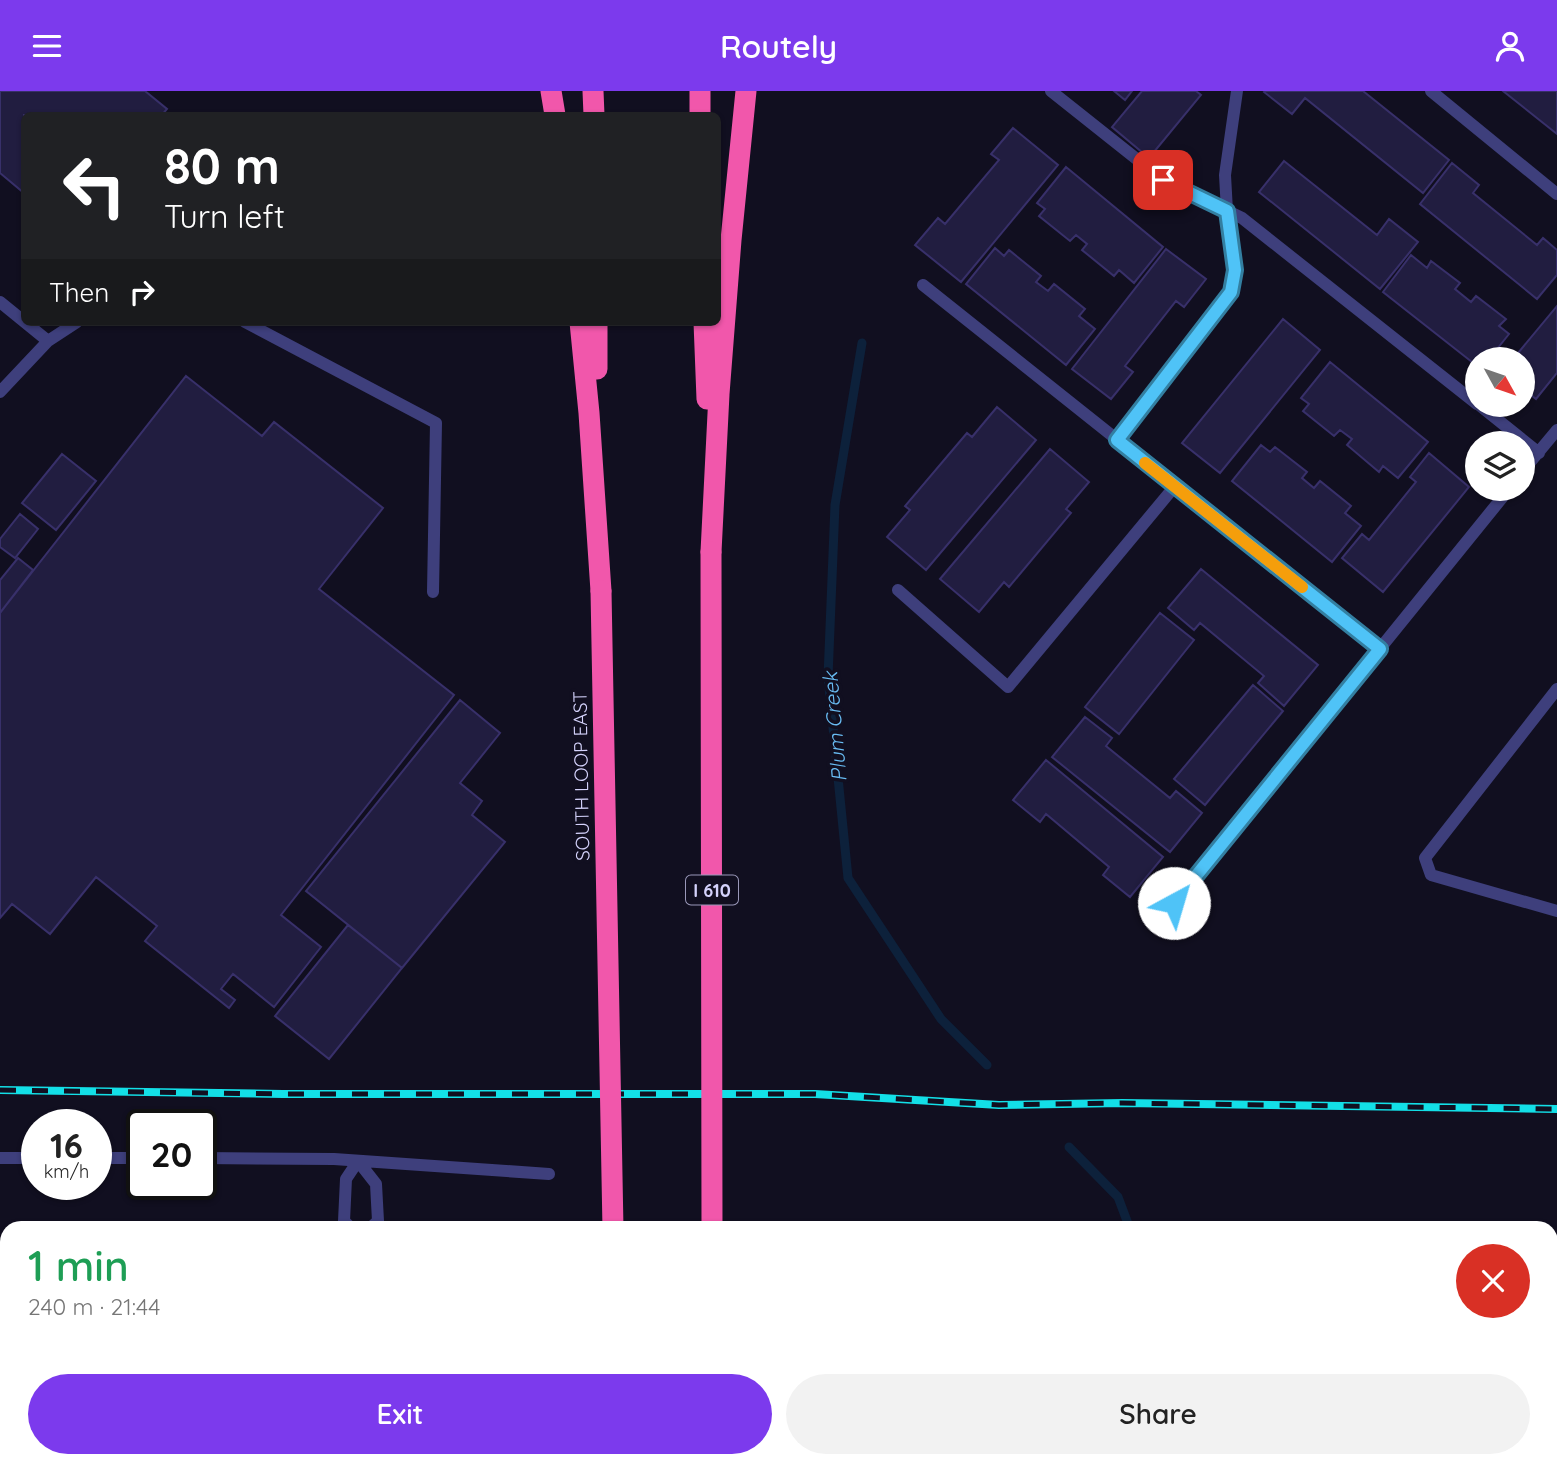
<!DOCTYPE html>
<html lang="en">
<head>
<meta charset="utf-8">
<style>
	body { margin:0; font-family:Quicksand,sans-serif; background:#f2f2f2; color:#222; height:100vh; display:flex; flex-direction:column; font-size:26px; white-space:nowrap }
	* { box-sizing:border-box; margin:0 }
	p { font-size:23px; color:#767676 }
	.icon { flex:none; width:38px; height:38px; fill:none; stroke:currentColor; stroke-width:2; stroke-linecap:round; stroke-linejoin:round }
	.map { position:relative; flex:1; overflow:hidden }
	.side { position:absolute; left:0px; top:1130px; width:1558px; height:247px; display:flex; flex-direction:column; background:#fff; border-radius:21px 21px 0 0; box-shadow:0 2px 5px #0004 }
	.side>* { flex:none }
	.guide { position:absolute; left:21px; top:21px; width:700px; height:214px; border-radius:10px; box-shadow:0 2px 5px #0004; background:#202124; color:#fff; overflow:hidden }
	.needle { width:46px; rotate:130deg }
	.buttons { position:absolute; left:1465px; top:256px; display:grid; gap:14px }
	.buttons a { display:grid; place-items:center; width:70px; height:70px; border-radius:50%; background:#fff; box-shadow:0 2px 5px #0004; font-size:35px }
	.speed { position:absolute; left:21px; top:1018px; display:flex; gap:14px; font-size:35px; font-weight:700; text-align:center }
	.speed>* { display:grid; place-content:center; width:91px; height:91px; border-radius:50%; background:#fff; box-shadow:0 2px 5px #0004; line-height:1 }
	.speed small { font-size:18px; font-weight:400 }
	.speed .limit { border:4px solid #111; border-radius:10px; background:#fff; color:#111 }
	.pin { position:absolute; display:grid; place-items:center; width:60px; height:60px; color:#fff; margin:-30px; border-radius:14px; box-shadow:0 4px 10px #0006 }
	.me { position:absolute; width:77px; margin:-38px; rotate:39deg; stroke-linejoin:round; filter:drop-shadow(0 0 5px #0008) }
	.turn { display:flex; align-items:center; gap:24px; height:147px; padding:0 28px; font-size:32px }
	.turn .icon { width:91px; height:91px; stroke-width:2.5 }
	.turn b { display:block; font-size:49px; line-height:60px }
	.then { display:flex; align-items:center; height:66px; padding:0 28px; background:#0003; gap:14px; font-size:26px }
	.round { display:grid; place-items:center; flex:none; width:74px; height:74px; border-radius:37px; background:#f2f2f2 }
	.overview { display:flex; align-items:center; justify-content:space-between; height:119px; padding:0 28px }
	h1 { font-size:42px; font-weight:600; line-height:52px; color:#1e9e55 }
	.cta { display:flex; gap:14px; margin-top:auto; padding:14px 28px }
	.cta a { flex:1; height:80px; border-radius:42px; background:#7c3aed; color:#fff; font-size:28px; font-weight:600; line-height:80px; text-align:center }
	.cta a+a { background:#f2f2f2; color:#222 }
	header { display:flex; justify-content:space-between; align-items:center; height:91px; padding:0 28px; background:#7c3aed; color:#fff; font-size:32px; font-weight:600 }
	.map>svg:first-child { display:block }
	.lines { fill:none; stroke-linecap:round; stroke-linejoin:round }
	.stream { stroke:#0d213b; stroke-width:9 }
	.building { fill:#211d40; stroke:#38306a; stroke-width:2 }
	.lane { stroke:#3e3f7c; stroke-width:12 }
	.secondary { stroke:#7176f4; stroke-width:18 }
	.highway { stroke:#f157ab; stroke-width:21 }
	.rail-casing { stroke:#13dfe7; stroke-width:8 }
	.rail { stroke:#110f20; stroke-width:5; stroke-dasharray:16; stroke-linecap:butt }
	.highway-bridge { stroke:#f157ab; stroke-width:21 }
	.route-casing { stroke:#337fa1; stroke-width:18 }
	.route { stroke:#4fc3f7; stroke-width:12 }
	.slow { stroke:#f59e0b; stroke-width:12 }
	.labels { text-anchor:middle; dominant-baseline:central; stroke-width:7; stroke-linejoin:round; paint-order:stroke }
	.shield { fill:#110f20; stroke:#9a98b9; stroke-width:2 }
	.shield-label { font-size:18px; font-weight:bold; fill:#d4d2fb }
	.street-label { font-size:19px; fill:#d4d2fb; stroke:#110f20 }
	.water-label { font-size:21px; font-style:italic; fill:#69bcf3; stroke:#110f20 }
</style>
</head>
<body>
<header><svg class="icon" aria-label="menu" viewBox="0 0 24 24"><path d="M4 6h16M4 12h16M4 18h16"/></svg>Routely<svg class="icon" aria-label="person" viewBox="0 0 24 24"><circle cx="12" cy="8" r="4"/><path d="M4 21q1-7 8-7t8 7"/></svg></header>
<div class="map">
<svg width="1557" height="1377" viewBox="0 0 1557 1377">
	<rect width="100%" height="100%" fill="#110f20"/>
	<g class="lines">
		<path class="stream" d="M862,252L835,414L828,586L848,787L941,928L987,974
			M1069,1056L1118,1106L1130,1138
			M1208,1370L1210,1377"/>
	</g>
	<path class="building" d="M0,0H145L167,18L162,24H24V102L0,82Z
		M1114,0H1132L1125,9Z
		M1142,0H1196L1201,4L1149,67L1112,36Z
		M1265,0H1363L1449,69L1423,102L1305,7L1292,23L1264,1Z
		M1503,0H1557V43Z
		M1013,37L1058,74L961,191L915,154L938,127L945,133L999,69L991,63Z
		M1284,70L1377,144L1389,128L1418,151L1380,198L1259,101Z
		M1452,72L1479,94L1473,102L1537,154L1543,147L1557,159V184L1537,208L1420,113Z
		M1066,76L1163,156L1134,192L1119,179L1114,185L1082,159L1087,153L1076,144L1070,150L1039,125L1045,118L1037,112Z
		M995,157L1004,165L1009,159L1041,185L1036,191L1048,200L1054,193L1085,218L1079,225L1095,238L1066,274L966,193Z
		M1166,158L1206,188L1184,216L1176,210L1125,275L1133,281L1111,308L1072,278Z
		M1411,164L1427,177L1431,170L1460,192L1455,198L1471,211L1476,205L1506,228L1499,235L1509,243L1489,268H1477V275L1383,201Z
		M1557,215V282L1536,308L1522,297V268H1513Z
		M1283,228L1320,259L1220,382L1182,352Z
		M1330,271L1428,351L1398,387L1383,375L1379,381L1347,354L1352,348L1340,339L1334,345L1303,320L1309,313L1301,307Z
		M186,285L262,345L274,331L383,417L319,498L454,604L281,824L321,856L274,916L233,883L221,898L235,909L229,917L145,850L157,835L96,786L50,843L12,813L0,827V522Z
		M997,316L1036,349L926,479L887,446L910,419L905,415L967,342L972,346Z
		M1261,354L1270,361L1275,356L1307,381L1302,387L1314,397L1320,390L1351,415L1345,422L1361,435L1332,471L1232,390Z
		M1050,358L1089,391L1066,418L1071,422L1009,496L1004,491L979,521L940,488Z
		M1429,362L1469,396L1383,501L1342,467L1362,443L1369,449L1416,391L1410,386Z
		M62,363L96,390L56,439L22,412Z
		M20,423L38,438L15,467L0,456V448Z
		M18,467L33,479L0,522V489Z
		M1201,478L1318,574L1284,615L1258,592L1264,585L1200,532L1194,539L1168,517Z
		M1160,522L1194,549L1119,643L1085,616Z
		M1253,594L1283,620L1205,714L1174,688Z
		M460,609L500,642L460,692L482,710L472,724L505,751L402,877L306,800Z
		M1085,626L1112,647L1106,655L1170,707L1176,700L1202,722L1170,761L1052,666Z
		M1046,669L1163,766L1130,806L1103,784L1109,776L1046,723L1040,731L1013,709Z
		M348,834L402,877L329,968L275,925Z
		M0,1285H2V1377H0Z
		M50,1370H128V1377H50Z
		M910,1370H938V1377H910Z"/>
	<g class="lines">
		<path class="lane" d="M1051,0L1163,89L1242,127L1477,313
			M1431,0L1557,103
			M923,194L1380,558
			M0,211L48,250
			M245,231L436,332L433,501
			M0,301L48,250L77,231
			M1478,313L1539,362
			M1117,349L1231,201L1235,179L1227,120L1225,84L1237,0
			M1522,381L1557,339
			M898,499L1008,596L1175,395
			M1557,598L1425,767L1431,784L1557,820
			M1174,812L1510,397
			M0,1067H37
			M96,1067H142
			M201,1067L334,1068L549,1083
			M352,1138L344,1130L346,1088L358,1070L376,1093L378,1130L369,1138
			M988,1370L989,1377
			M187,1377V1370"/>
		<path class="secondary" d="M0,1164H7
			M1550,1194H1557
			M507,1377V1370
			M829,1377V1370"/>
		<path class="highway" d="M551,0L555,24
			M593,0L594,24
			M700,0V24
			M580,231L589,322L601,500
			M597,231V278
			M704,231L707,308
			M711,461L719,303L731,149L746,0
			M615,1370V1377
			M713,1370V1377"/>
		<g class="rail-casing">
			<path id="rail" d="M0,999L283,1003H815L999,1014L1122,1012L1557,1018"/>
		</g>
		<use href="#rail" class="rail"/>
		<path class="highway-bridge" d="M711,461L712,1138
			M601,500L613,1138"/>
	</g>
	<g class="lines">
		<g class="route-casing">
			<path id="route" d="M1163,89L1227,120L1235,179L1231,201L1117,349L1380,558L1174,812"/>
		</g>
		<use href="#route" class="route"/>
		<path class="slow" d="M1145,372L1302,496"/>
	</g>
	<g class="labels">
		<rect class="shield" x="686" y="784.5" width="52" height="29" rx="5"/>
		<g class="shield-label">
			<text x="712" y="799">I 610</text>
		</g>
		<g class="street-label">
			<text transform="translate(581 685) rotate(-91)">SOUTH LOOP EAST</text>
		</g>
		<g class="water-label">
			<text transform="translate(834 636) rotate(-95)">Plum Creek</text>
		</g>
	</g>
</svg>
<div class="buttons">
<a><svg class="needle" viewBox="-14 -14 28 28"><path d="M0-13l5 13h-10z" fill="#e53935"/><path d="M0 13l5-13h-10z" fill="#767676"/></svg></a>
<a><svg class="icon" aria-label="layers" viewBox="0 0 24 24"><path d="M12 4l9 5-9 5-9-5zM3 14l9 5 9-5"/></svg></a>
</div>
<div class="speed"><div>16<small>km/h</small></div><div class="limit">20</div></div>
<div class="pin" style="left:1163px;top:89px;background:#d93025"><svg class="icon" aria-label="arrive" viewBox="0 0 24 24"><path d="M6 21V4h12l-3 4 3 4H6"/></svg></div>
<svg class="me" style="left:1174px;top:812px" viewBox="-20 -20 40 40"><circle r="19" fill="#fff"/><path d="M0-13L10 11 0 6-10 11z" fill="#4fc3f7"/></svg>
<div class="guide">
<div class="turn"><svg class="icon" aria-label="left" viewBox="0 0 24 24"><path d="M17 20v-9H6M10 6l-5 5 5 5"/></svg><div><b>80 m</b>Turn left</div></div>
<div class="then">Then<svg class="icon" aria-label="right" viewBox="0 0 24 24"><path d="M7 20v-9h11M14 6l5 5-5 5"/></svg></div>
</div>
<section class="side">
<div class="overview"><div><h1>1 min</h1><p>240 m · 21:44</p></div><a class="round" style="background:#d93025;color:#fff"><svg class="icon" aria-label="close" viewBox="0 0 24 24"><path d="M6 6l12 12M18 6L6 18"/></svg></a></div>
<div class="cta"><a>Exit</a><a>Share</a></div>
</section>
</div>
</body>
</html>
